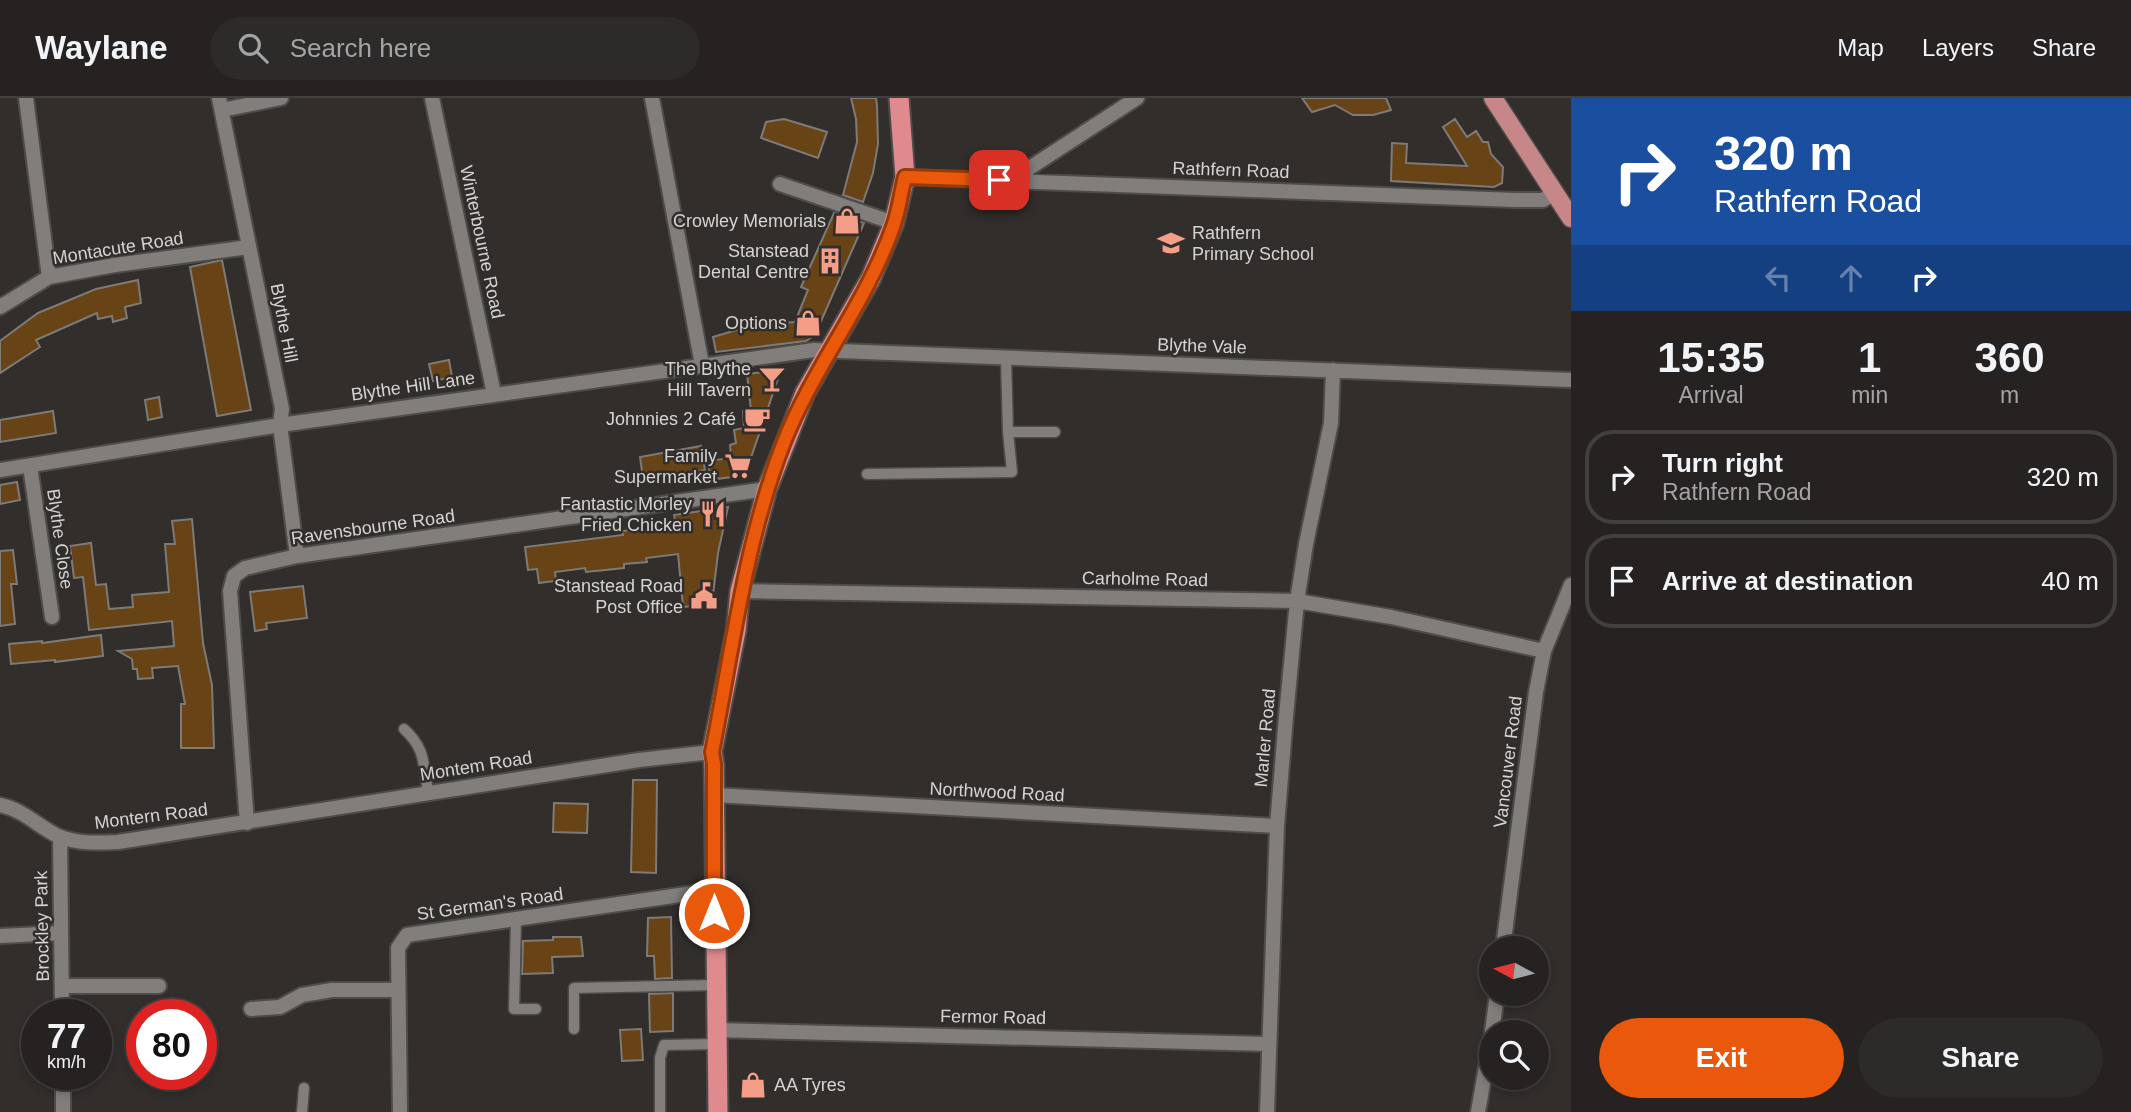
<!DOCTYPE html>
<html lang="en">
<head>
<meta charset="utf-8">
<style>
	body { margin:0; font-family:Arial,sans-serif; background:#2d2a2a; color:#f1f3f6; height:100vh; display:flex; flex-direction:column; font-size:26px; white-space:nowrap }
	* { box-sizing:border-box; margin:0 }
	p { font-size:23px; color:#a3a4a5 }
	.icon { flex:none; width:38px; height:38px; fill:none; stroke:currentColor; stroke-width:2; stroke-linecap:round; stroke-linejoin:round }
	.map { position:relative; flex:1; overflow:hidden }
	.side { display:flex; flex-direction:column; background:#252221; width:560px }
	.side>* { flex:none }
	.top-card { background:#1a4fa0; color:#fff; overflow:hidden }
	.needle { width:46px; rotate:277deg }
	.tools { position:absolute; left:1479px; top:838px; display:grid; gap:14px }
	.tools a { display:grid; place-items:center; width:70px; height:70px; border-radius:50%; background:#252221; box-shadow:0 4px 10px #0003,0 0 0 2px #423f3f; font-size:35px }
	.speed { position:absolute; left:21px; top:901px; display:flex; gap:14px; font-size:35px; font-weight:700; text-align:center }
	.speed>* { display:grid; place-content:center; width:91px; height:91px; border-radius:50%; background:#252221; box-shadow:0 4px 10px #0003,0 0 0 2px #423f3f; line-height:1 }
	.speed small { font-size:18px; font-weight:400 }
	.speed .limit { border:10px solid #d22; background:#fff; color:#111 }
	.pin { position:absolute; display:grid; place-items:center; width:60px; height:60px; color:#fff; margin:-30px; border-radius:14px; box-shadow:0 4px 10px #0006 }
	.me { position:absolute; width:77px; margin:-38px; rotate:0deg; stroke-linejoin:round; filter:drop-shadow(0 0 5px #0008) }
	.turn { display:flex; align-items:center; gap:24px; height:147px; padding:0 28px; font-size:32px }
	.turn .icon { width:91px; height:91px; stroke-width:2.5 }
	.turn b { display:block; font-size:49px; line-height:60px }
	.lanes { display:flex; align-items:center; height:66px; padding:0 28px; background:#0003; justify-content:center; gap:35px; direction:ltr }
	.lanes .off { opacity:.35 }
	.eta { display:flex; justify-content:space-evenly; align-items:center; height:119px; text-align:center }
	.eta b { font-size:42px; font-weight:800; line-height:49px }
	.action { display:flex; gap:14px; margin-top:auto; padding:14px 28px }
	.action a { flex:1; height:80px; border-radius:42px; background:#ea580c; color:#fff; font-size:28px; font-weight:800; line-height:80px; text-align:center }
	.action a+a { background:#2d2a2a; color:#f1f3f6 }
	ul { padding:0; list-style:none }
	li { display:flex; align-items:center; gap:21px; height:94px; margin:0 14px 10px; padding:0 14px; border:4px solid #423f3f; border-radius:28px }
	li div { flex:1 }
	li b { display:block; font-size:26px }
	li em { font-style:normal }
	header { display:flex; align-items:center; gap:42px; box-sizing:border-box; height:98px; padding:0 35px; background:#252221; border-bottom:2px solid #423f3f }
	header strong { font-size:33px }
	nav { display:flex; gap:38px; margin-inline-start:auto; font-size:24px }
	.search { width:490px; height:63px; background:#2d2a2a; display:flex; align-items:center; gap:18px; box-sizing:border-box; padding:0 24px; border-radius:38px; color:#a3a4a5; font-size:26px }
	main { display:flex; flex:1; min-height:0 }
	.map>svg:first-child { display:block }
	.building { fill:#674315; stroke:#7d7a77; stroke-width:2 }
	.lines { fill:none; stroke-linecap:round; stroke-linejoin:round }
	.service-casing { stroke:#4e4c49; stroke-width:13 }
	.minor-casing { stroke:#4e4c49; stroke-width:18 }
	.primary-casing { stroke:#4e4c49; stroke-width:21 }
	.trunk-casing { stroke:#4e4c49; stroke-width:23 }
	.service { stroke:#817e7b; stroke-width:10 }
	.minor { stroke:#817e7b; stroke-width:14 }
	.primary { stroke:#c78789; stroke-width:18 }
	.trunk { stroke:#de8a8e; stroke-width:19 }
	.route-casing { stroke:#983908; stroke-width:18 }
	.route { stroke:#ea580c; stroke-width:12 }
	.labels { text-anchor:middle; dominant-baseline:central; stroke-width:5; stroke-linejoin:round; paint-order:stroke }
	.street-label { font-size:18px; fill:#d5d4d2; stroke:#312e2c }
	.poi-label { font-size:18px; fill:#d5d4d2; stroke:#312e2c; text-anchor:end }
</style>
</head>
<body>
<header>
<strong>Waylane</strong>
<div class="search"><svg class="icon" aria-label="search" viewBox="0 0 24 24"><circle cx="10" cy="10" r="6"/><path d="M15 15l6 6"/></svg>Search here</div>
<nav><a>Map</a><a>Layers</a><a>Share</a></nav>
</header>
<main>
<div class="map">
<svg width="1571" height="1014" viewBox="0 0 1571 1014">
	<rect width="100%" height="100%" fill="#312e2c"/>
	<path class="building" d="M851,0H876L877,8L878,46L873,75L863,104L843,97L857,44L856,21Z
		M1302,0H1386L1391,12L1373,17H1353L1335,7L1312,14Z
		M784,21L827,34L818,60L761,40L766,24Z
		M1455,21L1467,39L1476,33L1483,44H1488L1491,56L1503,69L1502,85L1494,89L1391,83L1392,45L1407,46L1406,65L1467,68L1443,29Z
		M834,115L864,125L815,237L806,243L716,254L713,239L757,226L795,224L808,192L801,189Z
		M222,162L251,312L217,318L190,169Z
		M138,182L141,205L125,209L127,220L113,224L112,218L98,221L97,215L36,242L40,249L0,275V243L38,215L96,191Z
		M449,262L452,279L433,283L429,266Z
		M781,272L745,377L710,382L708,363L731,360L730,347L736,345L734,332L744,330L743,313L751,312L747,276Z
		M159,299L162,319L148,322L145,302Z
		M53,313L56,335L0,344V322Z
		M701,348L705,372L643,380L640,359Z
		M17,384L20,402L0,406V387Z
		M728,409L718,455L712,505L683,509L678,456L646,460L647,464L624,466V470L586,474L585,470L555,474L556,483L546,484L539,485L537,471L528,472L525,449L623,437L622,433L646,430V425L675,422L674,417Z
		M192,421L203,545L212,587L214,650H181V606H185L178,568L152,570L153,580L138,581L137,571H133L132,561L118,553L174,548L172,523L89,532L83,479L74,480L70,448L91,445L96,487L106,486L109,511L133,509L132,497L169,494L165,446H175L172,423Z
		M13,452L17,486H11L15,526L0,528V453Z
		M303,488L307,520L266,525L267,531L255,533L250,494Z
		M101,537L103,558L55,564V562L11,566L9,546L42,543V545Z
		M633,682H657L656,775L631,774Z
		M554,705L588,706L587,735L553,734Z
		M671,819L672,880L655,881L654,858H647L648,820Z
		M553,839H581L583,858L552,859L553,875L522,876L523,843L553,842Z
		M673,895V933L650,934L649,896Z
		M641,931L643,962L622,963L620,932Z"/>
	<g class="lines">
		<g class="service-casing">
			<path id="service" d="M1006,261L1008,334
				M867,376L1012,374L1008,334H1055
				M404,631C426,651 423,666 428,694
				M516,821L514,911H536
				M574,931V890L715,887
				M302,1014L304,990
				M660,1014V960L664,947L716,946"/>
		</g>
		<g class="minor-casing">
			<path id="minor" d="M26,0L49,179
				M219,0L282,311L280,327L297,458
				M432,0L494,296
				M652,0L702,267
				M222,12L281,0
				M905,79L1515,102H1543L1554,95
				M1023,83L1028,71L1137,0
				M780,86L894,125
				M0,209L49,179L115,167L249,149
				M30,368L52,519
				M0,372L280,327L814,252L1571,282
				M740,493L1297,503L1391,519L1544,553
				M714,697L1277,728
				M0,707C22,711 39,729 58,738C78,746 98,745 118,744L639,662L712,654
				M247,725L230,493L234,478L245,470L297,458L767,391
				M60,739L62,917
				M0,838L61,835
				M1503,850L1536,594L1544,553L1571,487
				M62,888H159
				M251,911L280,909L302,897L332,892H398
				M716,932L1268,946
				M1492,934L1497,896
				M63,976V1014
				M400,1014L398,850L407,837L714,792
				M1267,1014L1277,728L1286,618L1297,503L1306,446L1331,325L1333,272
				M1478,1014L1491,940"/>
		</g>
		<g class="primary-casing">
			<path id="primary" d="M1493,0L1571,120"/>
		</g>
		<g class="trunk-casing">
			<path id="trunk" d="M718,1014L714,666L712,654L736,533L740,493L767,391L805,295L871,180L894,125L905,79L899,0"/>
		</g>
		<use href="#service" class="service"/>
		<use href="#minor" class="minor"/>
		<use href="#primary" class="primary"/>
		<use href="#trunk" class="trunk"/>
	</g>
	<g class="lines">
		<g class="route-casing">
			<path id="route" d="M714,815V666L712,654C733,550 745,443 784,344C814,268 868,203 894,126C899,111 901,94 905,79L999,82"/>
		</g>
		<use href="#route" class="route"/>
	</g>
	<defs>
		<g id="shop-bare" transform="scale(2.1)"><path d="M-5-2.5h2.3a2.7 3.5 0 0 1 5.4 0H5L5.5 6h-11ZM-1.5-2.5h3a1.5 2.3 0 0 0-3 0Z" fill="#f49e87" stroke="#312e2c" stroke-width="2.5" paint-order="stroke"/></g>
		<g id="school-bare" transform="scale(2.1)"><path d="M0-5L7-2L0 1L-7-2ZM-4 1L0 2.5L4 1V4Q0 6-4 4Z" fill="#f49e87" stroke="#312e2c" stroke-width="2.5" paint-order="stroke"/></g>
		<g id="building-bare" transform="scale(2.1)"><path d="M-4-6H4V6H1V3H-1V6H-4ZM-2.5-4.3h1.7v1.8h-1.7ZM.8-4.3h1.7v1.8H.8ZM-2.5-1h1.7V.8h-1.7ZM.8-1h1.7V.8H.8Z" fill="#f49e87" stroke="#312e2c" stroke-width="2.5" paint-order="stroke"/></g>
		<g id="bar-bare" transform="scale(2.1)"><path d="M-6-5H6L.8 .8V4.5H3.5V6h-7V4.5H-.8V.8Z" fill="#f49e87" stroke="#312e2c" stroke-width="2.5" paint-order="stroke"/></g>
		<g id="cafe-bare" transform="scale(2.1)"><path d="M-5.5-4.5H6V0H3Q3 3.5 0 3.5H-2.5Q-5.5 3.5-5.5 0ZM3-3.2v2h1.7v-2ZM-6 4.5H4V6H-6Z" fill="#f49e87" stroke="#312e2c" stroke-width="2.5" paint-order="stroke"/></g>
		<g id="supermarket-bare" transform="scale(2.1)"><path d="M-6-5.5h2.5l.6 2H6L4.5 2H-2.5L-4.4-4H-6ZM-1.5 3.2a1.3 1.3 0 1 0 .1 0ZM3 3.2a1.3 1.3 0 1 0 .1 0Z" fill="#f49e87" stroke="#312e2c" stroke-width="2.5" paint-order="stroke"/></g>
		<g id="restaurant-bare" transform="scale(2.1)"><path d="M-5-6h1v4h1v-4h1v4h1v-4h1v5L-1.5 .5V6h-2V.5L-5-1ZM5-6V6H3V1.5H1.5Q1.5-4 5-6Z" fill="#f49e87" stroke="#312e2c" stroke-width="2.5" paint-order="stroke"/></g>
		<g id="civic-bare" transform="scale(2.1)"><path d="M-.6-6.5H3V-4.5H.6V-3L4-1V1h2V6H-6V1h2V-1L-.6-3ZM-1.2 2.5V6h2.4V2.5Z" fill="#f49e87" stroke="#312e2c" stroke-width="2.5" paint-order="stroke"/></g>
	</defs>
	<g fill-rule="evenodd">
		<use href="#shop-bare" x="847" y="123"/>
		<use href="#school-bare" x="1171" y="145"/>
		<use href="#building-bare" x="830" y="163"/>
		<use href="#shop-bare" x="808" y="225"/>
		<use href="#bar-bare" x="772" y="281"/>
		<use href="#cafe-bare" x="757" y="321"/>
		<use href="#supermarket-bare" x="738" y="368"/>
		<use href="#restaurant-bare" x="713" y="416"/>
		<use href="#civic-bare" x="704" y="498"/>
		<use href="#shop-bare" x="753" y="987"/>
	</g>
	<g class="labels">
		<g class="street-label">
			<text transform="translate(1231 72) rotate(2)">Rathfern Road</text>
			<text transform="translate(482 144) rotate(78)">Winterbourne Road</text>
			<text transform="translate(118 150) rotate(-9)">Montacute Road</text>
			<text transform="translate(284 225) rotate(79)">Blythe Hill</text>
			<text transform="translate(1202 248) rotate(2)">Blythe Vale</text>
			<text transform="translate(413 288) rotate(-8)">Blythe Hill Lane</text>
			<text transform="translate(373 429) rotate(-8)">Ravensbourne Road</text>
			<text transform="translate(60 441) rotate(82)">Blythe Close</text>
			<text transform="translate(1145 481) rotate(1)">Carholme Road</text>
			<text transform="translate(1265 640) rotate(-85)">Marler Road</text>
			<text transform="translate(1508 664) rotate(-83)">Vancouver Road</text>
			<text transform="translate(476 668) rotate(-9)">Montem Road</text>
			<text transform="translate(997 694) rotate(3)">Northwood Road</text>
			<text transform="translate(151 718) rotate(-7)">Montern Road</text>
			<text transform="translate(490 806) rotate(-8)">St German's Road</text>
			<text transform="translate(42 828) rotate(-91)">Brockley Park</text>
			<text transform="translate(993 919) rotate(1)">Fermor Road</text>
		</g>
		<g class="poi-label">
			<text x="826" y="123">Crowley Memorials</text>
			<text x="1192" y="135" text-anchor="start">Rathfern<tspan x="1192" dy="21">Primary School</tspan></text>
			<text x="809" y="153">Stanstead<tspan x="809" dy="21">Dental Centre</tspan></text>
			<text x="787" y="225">Options</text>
			<text x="751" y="271">The Blythe<tspan x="751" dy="21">Hill Tavern</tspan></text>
			<text x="736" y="321">Johnnies 2 Café</text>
			<text x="717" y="358">Family<tspan x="717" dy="21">Supermarket</tspan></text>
			<text x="692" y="406">Fantastic Morley<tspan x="692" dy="21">Fried Chicken</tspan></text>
			<text x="683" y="488">Stanstead Road<tspan x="683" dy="21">Post Office</tspan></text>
			<text x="774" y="987" text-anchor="start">AA Tyres</text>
		</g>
	</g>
</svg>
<div class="tools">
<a><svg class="needle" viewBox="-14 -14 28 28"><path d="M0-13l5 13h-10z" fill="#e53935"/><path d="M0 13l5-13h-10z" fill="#a3a4a5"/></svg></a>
<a><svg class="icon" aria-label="search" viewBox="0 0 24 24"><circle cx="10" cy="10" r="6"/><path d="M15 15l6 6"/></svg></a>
</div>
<div class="speed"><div>77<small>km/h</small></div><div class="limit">80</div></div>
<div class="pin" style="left:999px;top:82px;background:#d93025"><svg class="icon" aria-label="arrive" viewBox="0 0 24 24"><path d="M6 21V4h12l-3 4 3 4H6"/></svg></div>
<svg class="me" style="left:714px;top:815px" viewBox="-20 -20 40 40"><circle r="17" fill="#ea580c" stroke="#fff" stroke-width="3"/><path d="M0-11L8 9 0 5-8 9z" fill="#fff"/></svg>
</div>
<section class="side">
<div class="top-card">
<div class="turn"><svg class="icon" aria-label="right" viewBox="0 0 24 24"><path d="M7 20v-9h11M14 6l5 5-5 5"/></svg><div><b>320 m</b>Rathfern Road</div></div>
<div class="lanes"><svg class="icon off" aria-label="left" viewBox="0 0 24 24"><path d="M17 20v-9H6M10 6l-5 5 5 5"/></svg><svg class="icon off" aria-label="ahead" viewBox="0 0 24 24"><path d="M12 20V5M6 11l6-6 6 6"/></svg><svg class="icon" aria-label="right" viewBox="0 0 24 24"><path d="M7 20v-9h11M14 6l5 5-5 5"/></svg></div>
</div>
<div class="eta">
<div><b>15:35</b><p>Arrival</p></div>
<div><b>1</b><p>min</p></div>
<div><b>360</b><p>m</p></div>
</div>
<ul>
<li><svg class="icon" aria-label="right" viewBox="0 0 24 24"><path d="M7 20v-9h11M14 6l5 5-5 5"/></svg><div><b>Turn right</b><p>Rathfern Road</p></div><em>320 m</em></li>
<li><svg class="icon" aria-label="arrive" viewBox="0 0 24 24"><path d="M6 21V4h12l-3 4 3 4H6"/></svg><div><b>Arrive at destination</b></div><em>40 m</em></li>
</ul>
<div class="action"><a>Exit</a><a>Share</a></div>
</section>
</main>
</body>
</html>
